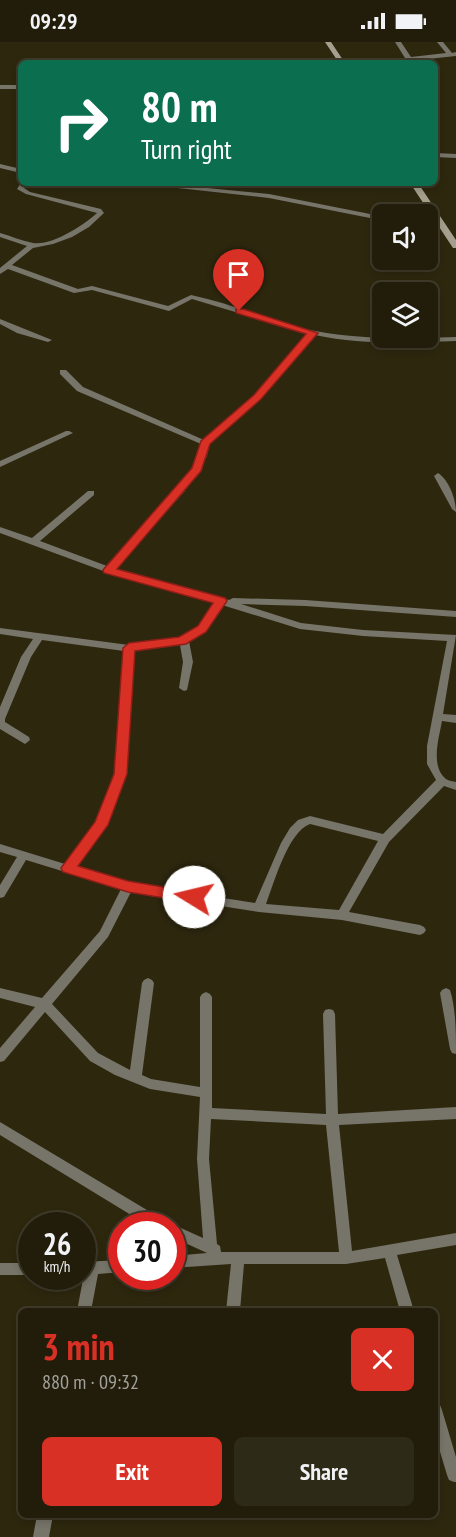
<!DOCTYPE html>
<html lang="en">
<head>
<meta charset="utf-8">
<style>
	body { margin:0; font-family:"PT Sans Narrow",sans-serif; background:#2e2a18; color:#f1f3f6; height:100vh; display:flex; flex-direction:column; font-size:22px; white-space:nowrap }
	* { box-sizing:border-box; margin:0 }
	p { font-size:20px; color:#a2a29c }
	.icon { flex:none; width:33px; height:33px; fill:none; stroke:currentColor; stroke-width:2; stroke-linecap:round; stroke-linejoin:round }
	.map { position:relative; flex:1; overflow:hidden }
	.details { position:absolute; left:18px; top:1266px; width:420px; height:210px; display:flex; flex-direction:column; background:#221d0a; border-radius:9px; box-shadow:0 3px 9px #0003,0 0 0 2px #3f3b2b }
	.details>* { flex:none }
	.hud { position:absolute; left:18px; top:18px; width:420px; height:126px; border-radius:9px; box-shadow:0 3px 9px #0003,0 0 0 2px #3f3b2b; background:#0b6e4f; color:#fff; overflow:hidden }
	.fabs { position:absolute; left:372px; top:162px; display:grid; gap:12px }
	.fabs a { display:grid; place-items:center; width:66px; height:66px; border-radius:9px; background:#221d0a; box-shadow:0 3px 9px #0003,0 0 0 2px #3f3b2b; font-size:30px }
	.speed { position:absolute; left:18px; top:1170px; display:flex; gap:12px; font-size:30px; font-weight:700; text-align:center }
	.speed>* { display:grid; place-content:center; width:78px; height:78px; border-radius:50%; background:#221d0a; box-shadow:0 3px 9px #0003,0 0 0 2px #3f3b2b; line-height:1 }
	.speed small { font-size:15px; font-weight:400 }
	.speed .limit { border:9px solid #d22; background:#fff; color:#111 }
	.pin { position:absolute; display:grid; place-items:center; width:51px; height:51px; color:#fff; margin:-62px -26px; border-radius:50% 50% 50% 0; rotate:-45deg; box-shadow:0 0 6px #0007 }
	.pin .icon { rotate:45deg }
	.me { position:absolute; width:66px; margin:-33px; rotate:279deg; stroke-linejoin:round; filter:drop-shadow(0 0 4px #0008) }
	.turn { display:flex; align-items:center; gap:21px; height:126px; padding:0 24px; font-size:27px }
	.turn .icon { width:78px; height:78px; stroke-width:2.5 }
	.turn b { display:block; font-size:42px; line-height:51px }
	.round { display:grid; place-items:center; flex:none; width:63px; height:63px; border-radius:9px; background:#2e2a18 }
	.overview { display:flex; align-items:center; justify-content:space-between; height:102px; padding:0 24px }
	h1 { font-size:36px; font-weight:600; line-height:45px; color:#d93025 }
	.cta { display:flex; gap:12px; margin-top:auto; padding:12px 24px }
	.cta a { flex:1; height:69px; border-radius:9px; background:#d93025; color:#fff; font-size:24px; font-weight:600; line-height:69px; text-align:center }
	.cta a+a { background:#2e2a18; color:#f1f3f6 }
	.status { display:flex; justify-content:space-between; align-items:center; height:42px; padding:0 30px; background:#221d0a; direction:ltr }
	.status svg { height:16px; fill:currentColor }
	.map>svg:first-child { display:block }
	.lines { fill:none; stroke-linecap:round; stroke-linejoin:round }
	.minor { fill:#777469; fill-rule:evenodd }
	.secondary { fill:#a5a08d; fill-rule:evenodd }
	.route { fill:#d93025; stroke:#8d1f18; stroke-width:1.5 }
</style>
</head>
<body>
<div class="status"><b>09:29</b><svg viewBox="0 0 49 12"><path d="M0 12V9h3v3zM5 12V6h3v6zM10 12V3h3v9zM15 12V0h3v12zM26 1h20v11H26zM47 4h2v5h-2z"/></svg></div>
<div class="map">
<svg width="456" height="1495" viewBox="0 0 456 1495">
	<rect width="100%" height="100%" fill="#2d270e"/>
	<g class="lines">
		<path class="minor" d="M395,0H401L411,15L446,11L437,0H443L452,11L456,10V14L390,21H370L373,19L405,16Z
			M0,43H21V47H0Z
			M435,111L456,112V116L435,115Z
			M0,122L21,127V131L0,126Z
			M21,141H28L24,146L30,150L101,167L104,171L89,185L72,195L53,202L33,206L12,223L78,247L92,244L168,264L191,253C229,261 264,276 301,286C352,298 404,297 456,295V299C409,301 361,303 315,293L260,357L209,402L207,414L198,430L184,450L115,527L229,558L233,556L305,558L456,569V575L305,564L241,562L301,581L363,588L456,593L443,672L456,673V681L442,679C439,696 430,724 446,737C449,739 453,739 456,740V748L444,744L389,800L349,870L420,883L424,885L426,888L424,891L420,893L342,878L259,870L131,850L108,895L52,962L98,1011L130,1028L142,941L144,938L148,936L152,938L154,941L142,1033L151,1037L200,1045V955L202,952L206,950L210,952L212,955V1066L326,1072L323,972L325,968L329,967L333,968L335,972L338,1072L456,1065V1077L339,1083L352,1209L456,1191V1203L397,1213L414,1269H400L385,1216L346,1222H244L240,1269H226L231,1222L172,1226V1214L207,1211L172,1195V1184H149L0,1093V1080L167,1180L168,1183L172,1182L203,1196L197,1117L200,1055L150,1047L115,1033L90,1019L45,970L4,1019L0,1020V1006L35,965L0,956V946L42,956L100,889L121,847L26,818L4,855L0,856V843L17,815L0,810V802L65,822L96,780L115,732L124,609L42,598L31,615L5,677V680L29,695L30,698L25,702L0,687V665L21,615L33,597L0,592V586L129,603L180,596L199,585L214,561L106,530L0,491V485L32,496L88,449H94V453L40,499L107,524C136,493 192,444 201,402L77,349L60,332V328H66L83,345L204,398L254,353L308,292L192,257L169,269L92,248L74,251L8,227L0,232V226L27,204L0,195V191C11,194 22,199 33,201C52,204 84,183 97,171L26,152L17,147ZM222,563L300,587L363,594L447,599L427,704V722L436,738L383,792L310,774L298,778L290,786L281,801L255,861L128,841L75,825L106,782L125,732L134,609L180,603L183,620L179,646L184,649L187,648L193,620L189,599L205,589ZM310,782L378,799L339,868L266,862C274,841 288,790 310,782ZM211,1077L326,1083L339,1210H221L220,1204L217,1202L209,1117Z
			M156,141L269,152L370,172H384H382V176H370L269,156L159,144L157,143Z
			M435,169L437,170V172H411L414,170Z
			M0,277L52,298L48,300L17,291L0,282Z
			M66,389H69L73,391L0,425V419Z
			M438,431C449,438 456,457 456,470L452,467L434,434Z
			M446,946L450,948C456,967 456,991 456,1012L452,1011L450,1007L440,951L442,948Z
			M122,1218V1230L98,1232L91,1269H77L84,1232H82V1220Z
			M0,1221H32V1233H0Z
			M435,1361L440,1363L442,1368L456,1415V1440H454L449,1438L447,1433L435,1393Z
			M37,1473H53L49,1495H33Z"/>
		<path class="secondary" d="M325,0H331L345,21H339Z
			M410,141H418L456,198V206H453Z"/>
	</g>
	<path class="route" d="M236,267H243L318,291L261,357L210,402L201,429L117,527L225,556L227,559L206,590L186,602L135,609L127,732L108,783L78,824L128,839L199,851L201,855L199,860L194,861L128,850L63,830L61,826L95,780L114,732L123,606L129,601L179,595L198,584L213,561L104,531L103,528L192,426L201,399L254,353L306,292L236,271Z"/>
</svg>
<div class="fabs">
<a><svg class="icon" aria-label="sound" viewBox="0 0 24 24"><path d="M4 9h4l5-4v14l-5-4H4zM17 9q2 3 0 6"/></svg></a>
<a><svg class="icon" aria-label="layers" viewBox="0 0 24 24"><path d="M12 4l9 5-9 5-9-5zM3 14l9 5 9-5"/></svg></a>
</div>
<div class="speed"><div>26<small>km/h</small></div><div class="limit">30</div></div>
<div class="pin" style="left:239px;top:269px;background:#d93025"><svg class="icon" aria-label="arrive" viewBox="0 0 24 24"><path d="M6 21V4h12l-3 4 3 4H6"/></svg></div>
<svg class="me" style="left:194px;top:855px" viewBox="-20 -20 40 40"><circle r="19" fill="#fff"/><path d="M0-13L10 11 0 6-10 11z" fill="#d93025"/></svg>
<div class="hud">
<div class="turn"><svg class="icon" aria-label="right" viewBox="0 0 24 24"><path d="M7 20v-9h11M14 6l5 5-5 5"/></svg><div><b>80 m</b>Turn right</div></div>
</div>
<section class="details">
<div class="overview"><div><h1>3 min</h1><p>880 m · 09:32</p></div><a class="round" style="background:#d93025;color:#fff"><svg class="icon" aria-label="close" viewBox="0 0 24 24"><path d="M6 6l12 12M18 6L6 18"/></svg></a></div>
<div class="cta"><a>Exit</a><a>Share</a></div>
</section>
</div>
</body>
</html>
